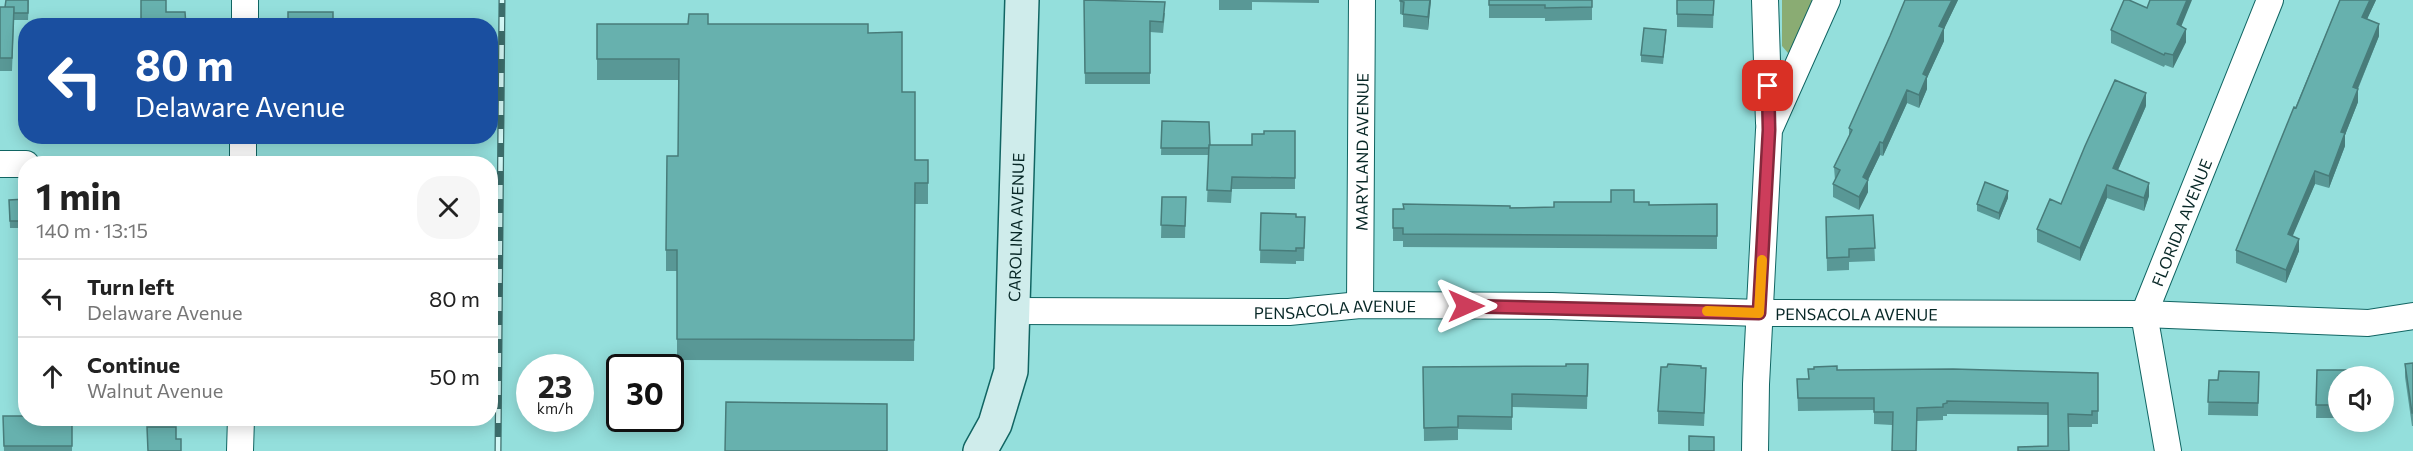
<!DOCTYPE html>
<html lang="en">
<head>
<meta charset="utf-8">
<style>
	body { margin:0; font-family:Commissioner,sans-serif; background:#f6f6f6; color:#222; height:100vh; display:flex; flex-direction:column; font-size:22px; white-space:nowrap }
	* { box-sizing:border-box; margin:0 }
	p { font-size:20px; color:#767676 }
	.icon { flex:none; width:33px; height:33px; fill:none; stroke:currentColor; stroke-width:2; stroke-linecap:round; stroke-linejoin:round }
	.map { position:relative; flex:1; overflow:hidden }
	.sheet { position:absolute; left:18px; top:156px; width:480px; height:270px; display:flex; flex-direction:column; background:#fff; border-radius:24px; box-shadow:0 3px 15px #0003 }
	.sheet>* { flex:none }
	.banner { position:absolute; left:18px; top:18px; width:480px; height:126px; border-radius:24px; box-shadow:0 3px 15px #0003; background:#1a4fa0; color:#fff; overflow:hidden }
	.buttons { position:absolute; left:2328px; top:366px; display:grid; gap:12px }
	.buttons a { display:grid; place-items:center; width:66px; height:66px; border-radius:50%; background:#fff; box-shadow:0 3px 15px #0003; font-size:30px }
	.speed { position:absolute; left:516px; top:354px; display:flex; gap:12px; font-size:30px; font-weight:700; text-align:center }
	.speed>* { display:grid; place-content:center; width:78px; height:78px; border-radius:50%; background:#fff; box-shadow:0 3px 15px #0003; line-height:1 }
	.speed small { font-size:15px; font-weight:400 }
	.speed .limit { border:3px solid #111; border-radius:9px; background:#fff; color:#111 }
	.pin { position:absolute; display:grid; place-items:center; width:51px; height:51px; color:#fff; margin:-26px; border-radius:12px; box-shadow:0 3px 9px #0006 }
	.me { position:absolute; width:66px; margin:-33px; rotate:90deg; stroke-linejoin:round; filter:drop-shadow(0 0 4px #0008) }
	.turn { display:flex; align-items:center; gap:21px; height:126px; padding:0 18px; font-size:27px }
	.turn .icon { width:78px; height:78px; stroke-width:2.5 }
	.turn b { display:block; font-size:42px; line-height:51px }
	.round { display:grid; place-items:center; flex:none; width:63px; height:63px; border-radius:24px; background:#f6f6f6 }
	.headline { display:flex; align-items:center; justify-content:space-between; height:102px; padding:0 18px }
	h1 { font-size:36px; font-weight:700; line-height:45px }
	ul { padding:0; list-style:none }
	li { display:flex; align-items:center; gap:18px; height:78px; padding:0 18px; border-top:2px solid #e0e0e0 }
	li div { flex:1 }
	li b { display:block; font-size:22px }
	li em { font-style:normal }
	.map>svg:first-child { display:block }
	.green { fill:#8aac73 }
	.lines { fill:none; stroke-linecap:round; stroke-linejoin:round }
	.street-casing { stroke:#116563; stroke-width:28 }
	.secondary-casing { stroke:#116563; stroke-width:36 }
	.street { stroke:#fff; stroke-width:26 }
	.secondary { stroke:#cfeceb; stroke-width:33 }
	.rail-casing { stroke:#3c6d6b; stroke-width:7 }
	.rail { stroke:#d4f8f6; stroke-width:4.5; stroke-dasharray:14; stroke-linecap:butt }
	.wall { fill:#599896 }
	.shaded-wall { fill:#487c7a }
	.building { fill:#67b1ae; stroke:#487c7a; stroke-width:1.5 }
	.route-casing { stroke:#85283b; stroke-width:15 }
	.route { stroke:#cd3d5b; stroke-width:10 }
	.slow { stroke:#f59e0b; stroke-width:10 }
	.labels { text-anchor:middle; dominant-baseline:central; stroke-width:6; stroke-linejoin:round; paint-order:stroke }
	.street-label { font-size:16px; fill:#072726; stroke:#d4f8f6 }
</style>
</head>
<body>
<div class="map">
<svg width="2413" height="451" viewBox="0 0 2413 451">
	<rect width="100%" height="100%" fill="#94dfdc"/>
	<path class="green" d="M1782,0H1816L1795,50L1788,53L1782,46Z"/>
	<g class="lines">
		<g class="street-casing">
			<g id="street">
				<path d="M1765,0L1769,123"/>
				<path d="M245,26V0"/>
				<path d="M0,164H26"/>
				<path d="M243,164V136"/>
				<path id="s1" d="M1360,305L1362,0"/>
				<path id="s2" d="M1013,311L1289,312L1360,305L1552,306L1759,313L2144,314L2368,323L2413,316"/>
				<path d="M240,451L241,418"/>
				<path d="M1755,451L1756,384L1769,130L1827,0"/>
				<path id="s3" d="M2168,451L2144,314L2270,0"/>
			</g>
		</g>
		<g class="secondary-casing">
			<g id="secondary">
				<path id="s4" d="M980,451L995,424L1011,371L1022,0"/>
			</g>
		</g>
		<use href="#street" class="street"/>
		<use href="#secondary" class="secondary"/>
		<g class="rail-casing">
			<path id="rail" d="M498,451L502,0"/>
		</g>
		<use href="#rail" class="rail"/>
	</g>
	<path class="wall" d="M29,0L28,20H14L12,71H0V7H5Z
		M1084,0L1165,13L1163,33L1150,32V84H1085Z
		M1219,0H1319V3L1252,2V10H1219Z
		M1400,0H1431L1428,30L1403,27V15L1400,14Z
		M1489,0H1602H1592V20L1545,21V18H1489Z
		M1677,0H1714L1713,28L1677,27Z
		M1905,0H1958L1944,29V41L1927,78V89L1919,108L1907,103L1883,156L1880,155L1868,180V192L1859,210L1833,197V184L1835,180L1834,167L1849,136V128L1890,36Z
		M2340,0H2376L2367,19L2379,36L2358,89V102L2345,135V146L2329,188L2315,184L2292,236L2299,251L2286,283L2236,263V250Z
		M597,24H708L868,33L902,92L915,160H928V204H915L914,361L677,360V271H666V250L678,156V80H597Z
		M2181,27L2186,42L2173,68L2165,65L2164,67L2111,43V30Z
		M1666,37L1663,64L1641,62V55Z
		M2146,106L2118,170L2149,196L2144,211L2107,198L2080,261L2037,242V229L2061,204Z
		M1162,121L1210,145H1252L1264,134L1295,131V189H1232L1231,203L1207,202L1209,155H1161Z
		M1162,197H1186L1185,238H1161Z
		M2008,198L1999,220L1977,211V204Z
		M26,199V228H10L9,200Z
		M1634,202L1649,205L1717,204V249L1403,247V241H1393V209L1554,207Z
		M1261,213L1296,217H1305L1304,261H1296V264L1260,263Z
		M1873,215L1875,261L1849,262V270L1827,271L1826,217Z
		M2413,363V426H2412L2405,377V364Z
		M1588,364L1587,409L1512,407V430L1458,429V440L1424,441L1423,367L1566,366Z
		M1701,368L1706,381L1704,426L1658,424V411Z
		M1837,370L2098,373V424H2092V427H2068L2048,446V415L1947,414V416H1943V420L1917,421L1892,425L1874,424V410L1798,411L1797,379H1808Z
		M2317,370L2338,376V418H2316Z
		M2259,372L2258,416L2208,415L2209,380H2218Z
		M3,416L29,420H72V451H4Z"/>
	<path class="shaded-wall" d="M1430,0H1431L1428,30V17Z
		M1952,0H1958L1944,29V41L1927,78V89L1919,108V95L1923,74L1939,26Z
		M2187,0H2192L2177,37V24Z
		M2370,0H2376L2362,30V17Z
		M2379,24V36L2353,100V87Z
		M2186,29V42L2173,68V55Z
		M2358,89V102L2345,135V146L2329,188V176L2341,132Z
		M1907,90V103L1883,156V143Z
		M2146,93V106L2113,181V168Z
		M1880,142V155L1868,180V192L1859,210V197L1863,177Z
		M2315,171V184L2288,247V234Z
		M2149,183V196L2144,211V198Z
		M2107,185V198L2080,261V248Z
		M2008,191V198L1999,220V213Z
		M2299,239V251L2286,283V270Z"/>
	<path class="building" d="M6,0H28V13H14V7H5Z
		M141,0H166V12H185L186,26H141Z
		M1084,0L1165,2L1163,22L1150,21V73H1085Z
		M1400,0H1430L1428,17L1403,14L1404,2L1400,1Z
		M1489,0H1592V7L1545,8V5H1489Z
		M1677,0H1714L1713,15L1677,14Z
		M1905,0H1952L1939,26L1944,28L1923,74L1927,76L1919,95L1907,90L1883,143L1880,142L1863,177L1868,180L1859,197L1833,184L1840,170L1834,167L1852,130L1849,128L1890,36Z
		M2124,0H2129L2147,8L2150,0H2187L2177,24L2186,29L2173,55L2165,53L2164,55L2111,30Z
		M2340,0H2370L2362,17L2379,24L2353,87L2358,89L2341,132L2345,133L2329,176L2315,171L2288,234L2299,239L2286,270L2236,250L2294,107L2296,108Z
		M0,7H14L12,58H0Z
		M288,12H333V22H338V26H288Z
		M689,14H708V24H868V33L902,32V92H915V160H928V183H915L914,340L677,339V250H666L667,156H678L679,59H597V24H688Z
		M1644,28L1666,30L1663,57L1641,55Z
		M2115,80L2146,93L2113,168L2149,183L2144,198L2107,185L2080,248L2037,229L2050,199L2061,204L2085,146Z
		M1162,121L1209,122L1210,145H1209V148H1161Z
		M1264,131H1295V178L1232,177L1231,191L1207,190L1209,145H1252V134H1264Z
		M1985,182L2008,191L1999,213L1977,204Z
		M1611,190H1634V202H1649V205L1717,204V236L1403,234V228H1393V209H1404L1403,204L1510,206V208L1554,207V202H1611Z
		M1162,197H1186L1185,226L1161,225Z
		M26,199V221H10L9,200Z
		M1261,213L1296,214V217H1305L1304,248H1296V251L1260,250Z
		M1873,215L1875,248L1849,249V257L1827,258L1826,217Z
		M2413,363V413H2412L2405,364Z
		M1566,364H1588L1587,396L1512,394V417L1458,416V427L1424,428L1423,367L1566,366Z
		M1668,364L1701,366V368H1706L1704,413L1658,411L1661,367H1667Z
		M1837,366V370L1953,369L2098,373V411H2092V415L2068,414L2069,451H2018V447L2048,446V403L1947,401V403L1943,404V407L1917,408L1916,451H1892L1893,412H1874V398H1798L1797,379H1809L1808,369H1814V367Z
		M2317,370H2358V376H2338V405H2316Z
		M2219,371L2259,372L2258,403L2208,402L2209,380H2218Z
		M726,402L887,404V451H725Z
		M3,416H26V418H29V420H72V446H4Z
		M147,427H176V439H181V451H148Z
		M1689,436L1714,437V451H1689Z"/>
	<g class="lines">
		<g class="route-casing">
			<path id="route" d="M1466,306L1759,313L1769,130L1768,86"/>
		</g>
		<use href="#route" class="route"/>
		<path class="slow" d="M1707,311L1759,313L1762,260"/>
	</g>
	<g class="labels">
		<g class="street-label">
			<text stroke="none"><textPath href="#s1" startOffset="153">MARYLAND AVENUE</textPath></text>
			<text stroke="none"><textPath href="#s3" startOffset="238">FLORIDA AVENUE</textPath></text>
			<text stroke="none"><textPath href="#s4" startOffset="230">CAROLINA AVENUE</textPath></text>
			<text stroke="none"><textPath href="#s2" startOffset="322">PENSACOLA AVENUE</textPath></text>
			<text stroke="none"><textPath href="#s2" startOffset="844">PENSACOLA AVENUE</textPath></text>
		</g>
	</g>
</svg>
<div class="buttons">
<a><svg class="icon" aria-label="sound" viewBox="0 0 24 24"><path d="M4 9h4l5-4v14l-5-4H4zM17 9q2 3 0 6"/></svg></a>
</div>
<div class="speed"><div>23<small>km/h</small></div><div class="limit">30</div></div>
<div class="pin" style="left:1768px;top:86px;background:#d93025"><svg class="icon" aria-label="arrive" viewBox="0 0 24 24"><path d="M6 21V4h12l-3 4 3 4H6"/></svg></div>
<svg class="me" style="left:1466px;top:306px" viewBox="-20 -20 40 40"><path d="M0-17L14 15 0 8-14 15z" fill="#cd3d5b" stroke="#fff" stroke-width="4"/></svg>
<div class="banner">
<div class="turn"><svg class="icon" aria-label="left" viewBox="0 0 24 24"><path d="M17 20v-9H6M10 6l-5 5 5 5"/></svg><div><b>80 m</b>Delaware Avenue</div></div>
</div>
<section class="sheet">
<div class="headline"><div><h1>1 min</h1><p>140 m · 13:15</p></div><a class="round"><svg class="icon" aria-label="close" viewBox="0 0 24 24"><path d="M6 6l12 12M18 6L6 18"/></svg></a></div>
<ul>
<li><svg class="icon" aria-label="left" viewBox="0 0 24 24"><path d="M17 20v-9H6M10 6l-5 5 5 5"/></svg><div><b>Turn left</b><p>Delaware Avenue</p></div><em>80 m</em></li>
<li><svg class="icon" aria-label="ahead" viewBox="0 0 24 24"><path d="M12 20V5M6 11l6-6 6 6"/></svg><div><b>Continue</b><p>Walnut Avenue</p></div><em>50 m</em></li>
</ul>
</section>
</div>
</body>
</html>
